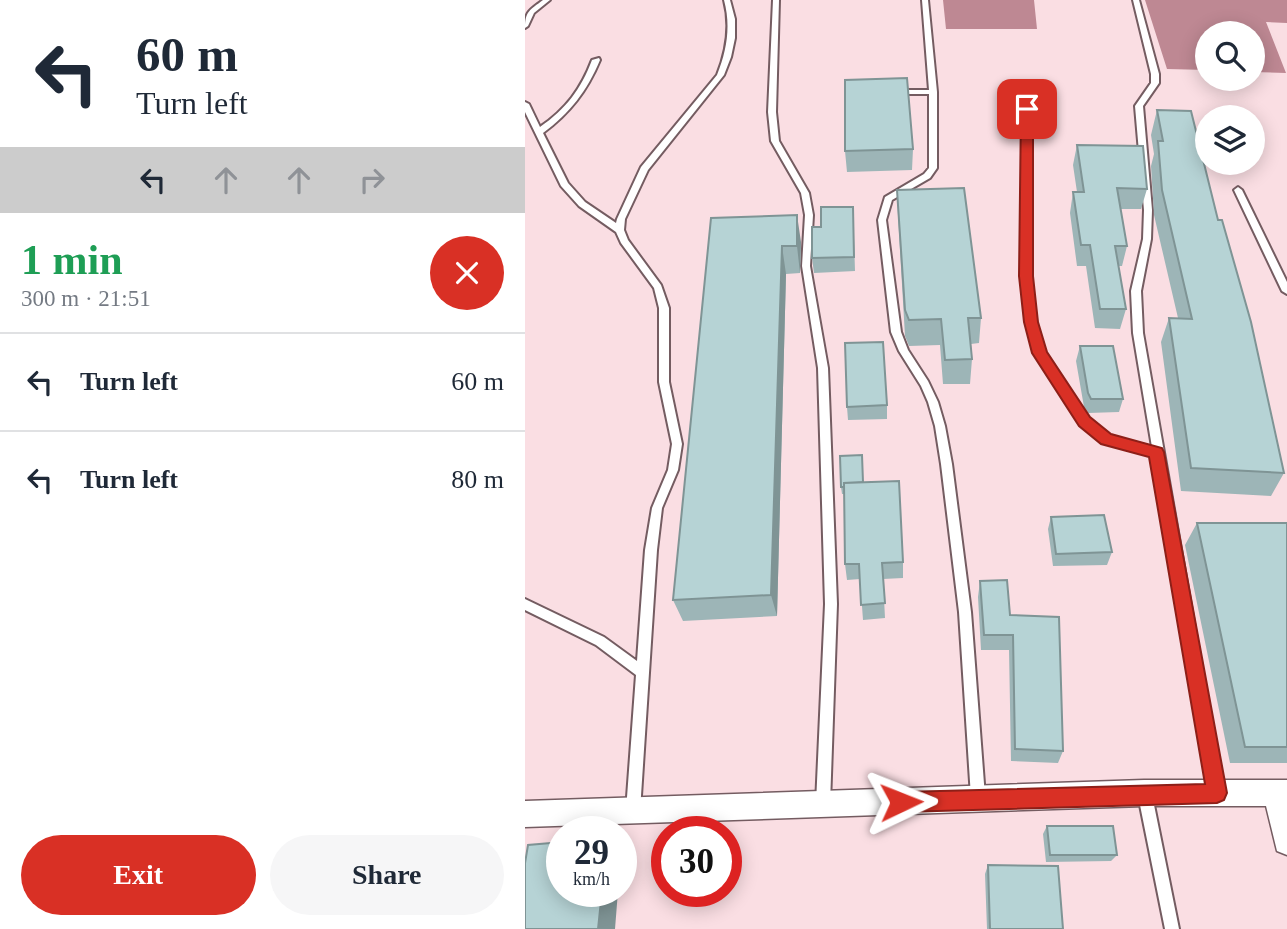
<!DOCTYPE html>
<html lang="en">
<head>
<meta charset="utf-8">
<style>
	body { margin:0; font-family:Georgia,serif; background:#f6f6f7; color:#1f2937; height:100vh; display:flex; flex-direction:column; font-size:26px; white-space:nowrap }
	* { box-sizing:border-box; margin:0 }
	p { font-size:23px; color:#747a83 }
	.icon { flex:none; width:38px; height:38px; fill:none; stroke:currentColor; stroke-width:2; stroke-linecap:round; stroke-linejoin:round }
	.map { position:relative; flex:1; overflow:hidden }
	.panel { display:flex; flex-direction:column; background:#fff; width:525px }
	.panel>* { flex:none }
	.hud { background:#fff; color:#1f2937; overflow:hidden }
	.buttons { position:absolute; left:670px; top:21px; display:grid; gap:14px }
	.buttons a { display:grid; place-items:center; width:70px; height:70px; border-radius:50%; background:#fff; box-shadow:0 4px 18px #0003; font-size:35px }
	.speed { position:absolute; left:21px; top:816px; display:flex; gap:14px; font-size:35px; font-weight:700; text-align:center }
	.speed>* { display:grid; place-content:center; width:91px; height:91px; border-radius:50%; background:#fff; box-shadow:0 4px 18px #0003; line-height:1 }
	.speed small { font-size:18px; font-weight:400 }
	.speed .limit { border:10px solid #d22; background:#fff; color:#111 }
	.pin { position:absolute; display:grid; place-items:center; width:60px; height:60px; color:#fff; margin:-30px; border-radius:14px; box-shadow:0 4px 10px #0006 }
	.me { position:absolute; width:77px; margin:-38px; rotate:88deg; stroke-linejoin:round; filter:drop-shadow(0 0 5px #0008) }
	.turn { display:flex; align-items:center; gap:24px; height:147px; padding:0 21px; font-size:32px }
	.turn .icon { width:91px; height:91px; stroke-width:2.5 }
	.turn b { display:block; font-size:49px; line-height:60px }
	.lanes { display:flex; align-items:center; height:66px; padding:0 21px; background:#0003; justify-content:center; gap:35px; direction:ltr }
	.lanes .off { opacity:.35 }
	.round { display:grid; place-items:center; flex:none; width:74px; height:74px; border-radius:37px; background:#f6f6f7 }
	.overview { display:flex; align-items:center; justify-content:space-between; height:119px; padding:0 21px }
	h1 { font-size:42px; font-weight:700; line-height:52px; color:#1e9e55 }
	.action { display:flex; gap:14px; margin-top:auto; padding:14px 21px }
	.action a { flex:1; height:80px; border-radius:42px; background:#d93025; color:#fff; font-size:28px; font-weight:700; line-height:80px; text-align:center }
	.action a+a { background:#f6f6f7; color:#1f2937 }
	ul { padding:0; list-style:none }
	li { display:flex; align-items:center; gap:21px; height:98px; padding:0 21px; border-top:2px solid #e0e1e3 }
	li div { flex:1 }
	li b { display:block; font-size:26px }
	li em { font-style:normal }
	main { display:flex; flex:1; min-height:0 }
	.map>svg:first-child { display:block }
	.water { fill:#be8893 }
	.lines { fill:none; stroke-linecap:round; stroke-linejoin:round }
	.lane-casing { stroke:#745c61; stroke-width:4 }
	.street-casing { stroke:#745c61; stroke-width:3 }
	.lane { fill:#fff; fill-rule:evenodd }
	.street { fill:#fff; fill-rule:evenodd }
	.wall { fill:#9db5b7 }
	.shaded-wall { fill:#7f9495 }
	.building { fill:#b6d3d5; stroke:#7f9495; stroke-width:2 }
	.route { fill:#d93025; stroke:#8d1f18; stroke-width:2 }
</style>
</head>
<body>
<main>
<section class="panel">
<div class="hud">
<div class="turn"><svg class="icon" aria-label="left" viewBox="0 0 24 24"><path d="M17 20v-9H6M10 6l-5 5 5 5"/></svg><div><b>60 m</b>Turn left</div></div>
<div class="lanes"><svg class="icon" aria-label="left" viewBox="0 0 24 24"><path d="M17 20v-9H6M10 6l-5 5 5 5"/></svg><svg class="icon off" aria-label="ahead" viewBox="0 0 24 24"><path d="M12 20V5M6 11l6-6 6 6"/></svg><svg class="icon off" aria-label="ahead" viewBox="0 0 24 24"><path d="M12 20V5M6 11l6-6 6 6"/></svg><svg class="icon off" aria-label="right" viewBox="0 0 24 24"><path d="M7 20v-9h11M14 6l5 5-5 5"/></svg></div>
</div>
<div class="overview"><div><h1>1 min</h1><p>300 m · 21:51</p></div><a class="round" style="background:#d93025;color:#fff"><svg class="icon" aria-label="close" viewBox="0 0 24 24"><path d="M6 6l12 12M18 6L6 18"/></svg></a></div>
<ul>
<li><svg class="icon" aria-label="left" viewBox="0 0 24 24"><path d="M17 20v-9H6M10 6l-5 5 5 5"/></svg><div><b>Turn left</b></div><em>60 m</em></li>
<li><svg class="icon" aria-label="left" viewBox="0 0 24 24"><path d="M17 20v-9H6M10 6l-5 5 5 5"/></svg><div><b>Turn left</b></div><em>80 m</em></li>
</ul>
<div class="action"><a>Exit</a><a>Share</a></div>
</section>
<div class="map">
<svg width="762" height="929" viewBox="0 0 762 929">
	<rect width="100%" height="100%" fill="#fadee3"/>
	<path class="water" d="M418,0H509L512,29H421Z
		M620,0H762V23L741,22L761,73L728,72V33H682V70L642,69Z"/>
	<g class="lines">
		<g class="lane-casing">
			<path id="lane" d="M18,0H25L9,13L3,26L0,28C0,11 5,10 18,0Z
				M199,0H205L210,19V38L206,57L199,75L123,170L100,219L99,230L103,240L136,285L144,308V382L157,444L153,470L137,508L132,550L115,811L113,816L108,818L103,816L101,811L111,675L71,645L0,610V599L79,637L112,661L120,550L127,508L143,470L147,444L134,382V308L129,288L96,243L91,232L54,206L36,186L0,112V102L4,104L15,127C41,109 56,89 67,60L74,58L75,60C62,91 45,113 18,133L43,183L60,202L91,223L92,219L116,167L192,75C202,50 206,26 199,0Z
				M248,0H254L251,112L254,141L284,193L288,215L285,266L303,368L312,604L305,804L303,809L298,811L293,809L291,804L300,604L293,368L277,266L280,215L276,193L246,141L243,112Z
				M397,0H403L412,92V168L405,178L367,200L361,220L376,332L383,350L403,381L413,402L420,426L427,464L446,612L460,797L458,802L453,804L448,802L446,797L434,612L416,464L410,426L403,402L396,386L374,351L366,332L353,220L360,197L399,174L404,168V94H369L365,92L369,90H404Z
				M608,0H614L634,74V83L618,106L627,210L626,239L616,291L618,333L699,793L697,798L692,800L687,798L685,793L629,456L578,442L555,424L510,353L501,322L497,276L498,109L502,107L506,109L505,276L511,322L520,352L563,418L585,436L627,447L608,333L606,291L618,239L619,210L610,106L626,83V74Z
				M713,187L717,190L762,282V294L757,291L709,190Z
				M620,788L625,790L627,795L654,929H640L613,795L615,790Z"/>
		</g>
		<g class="street-casing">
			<path id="street" d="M619,780H762V855L752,851L741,806H619L0,827V801Z"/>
		</g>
		<use href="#lane" class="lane"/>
		<use href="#street" class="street"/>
	</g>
	<path class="wall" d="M632,110L693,220L759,473L746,496L656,491L636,342L644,318H653L629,215L626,166L629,154L626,135Z
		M552,145L622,189L616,209H595L602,246L597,266H593L601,309L595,329L570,328L561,266H552L545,213L548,192H552L548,165Z
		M388,149L387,170L322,172L320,151Z
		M372,190L456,318L454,343L446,344L447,359L445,384H418L415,345L384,346L380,336L373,216Z
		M328,207L330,271L289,273L287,258L296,227Z
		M186,218L276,242L275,273L261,274L252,616L158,621L148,600Z
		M555,346L598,399L594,412L563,413L559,407L551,361Z
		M362,405V419L323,420L322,407Z
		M339,482L378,562V578L358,579L360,618L338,620L335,579L322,580L320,564L319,494H317L316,487Z
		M526,517L587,552L582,565L528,566L523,529Z
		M672,523H762V763H705L660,545Z
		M455,581L485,615L538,751L533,763L486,761L484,650H456L453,597Z
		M522,826L592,855L586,861L521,862L518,834Z
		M463,865L538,929H462L460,874Z"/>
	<path class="shaded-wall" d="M272,215L276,242L275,273L272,246Z
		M257,246L261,274L252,616L246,595Z
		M77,891H93L90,929H73Z"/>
	<path class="building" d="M382,78L388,149L320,151V80Z
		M632,110L666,111L693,220H697L726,322L759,473L666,468L644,318L667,319L637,190L633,141H638Z
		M552,145L618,146L622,189L592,188L602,246H590L601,309H575L565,245H556L548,192H559Z
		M439,188L456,318H443L447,359L420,360L416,319L384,320L380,310L372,190Z
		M296,207H328L329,257L287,258V227H296Z
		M272,215V246H257L246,595L148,600L186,218Z
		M358,342L362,405L322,407L320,343Z
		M555,346H588L598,399H566L563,393Z
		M337,455L338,482L319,483V487H316L315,456Z
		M374,481L378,562L357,563L360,603L336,605L334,564H320L319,483Z
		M579,515L587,552L531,554L526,517Z
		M672,523H762V747H720Z
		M482,580L485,615L534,617L538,751L490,749L488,635H459L455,581Z
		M522,826H588L592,855H525Z
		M37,842V891H77L73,929H0V863L3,845Z
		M463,865L533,866L538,929H465Z"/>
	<path class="route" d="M502,106L508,109V276L513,322L522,352L565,417L586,434L637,448L639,452L702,793L699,800L692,803L376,812L368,809L366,802L368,795L376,792L680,784L624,457L576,444L554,426L507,353L499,322L494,276L496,109Z"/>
</svg>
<div class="buttons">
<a><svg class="icon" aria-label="search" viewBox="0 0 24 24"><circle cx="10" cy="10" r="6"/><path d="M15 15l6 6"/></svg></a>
<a><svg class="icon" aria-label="layers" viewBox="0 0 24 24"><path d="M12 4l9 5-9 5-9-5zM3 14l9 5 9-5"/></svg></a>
</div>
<div class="speed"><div>29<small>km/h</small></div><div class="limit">30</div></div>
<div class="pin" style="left:502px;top:109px;background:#d93025"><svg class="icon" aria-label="arrive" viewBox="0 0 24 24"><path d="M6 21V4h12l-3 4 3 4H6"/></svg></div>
<svg class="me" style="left:376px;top:802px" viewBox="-20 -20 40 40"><path d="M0-17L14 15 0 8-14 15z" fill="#d93025" stroke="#fff" stroke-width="4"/></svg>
</div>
</main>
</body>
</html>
